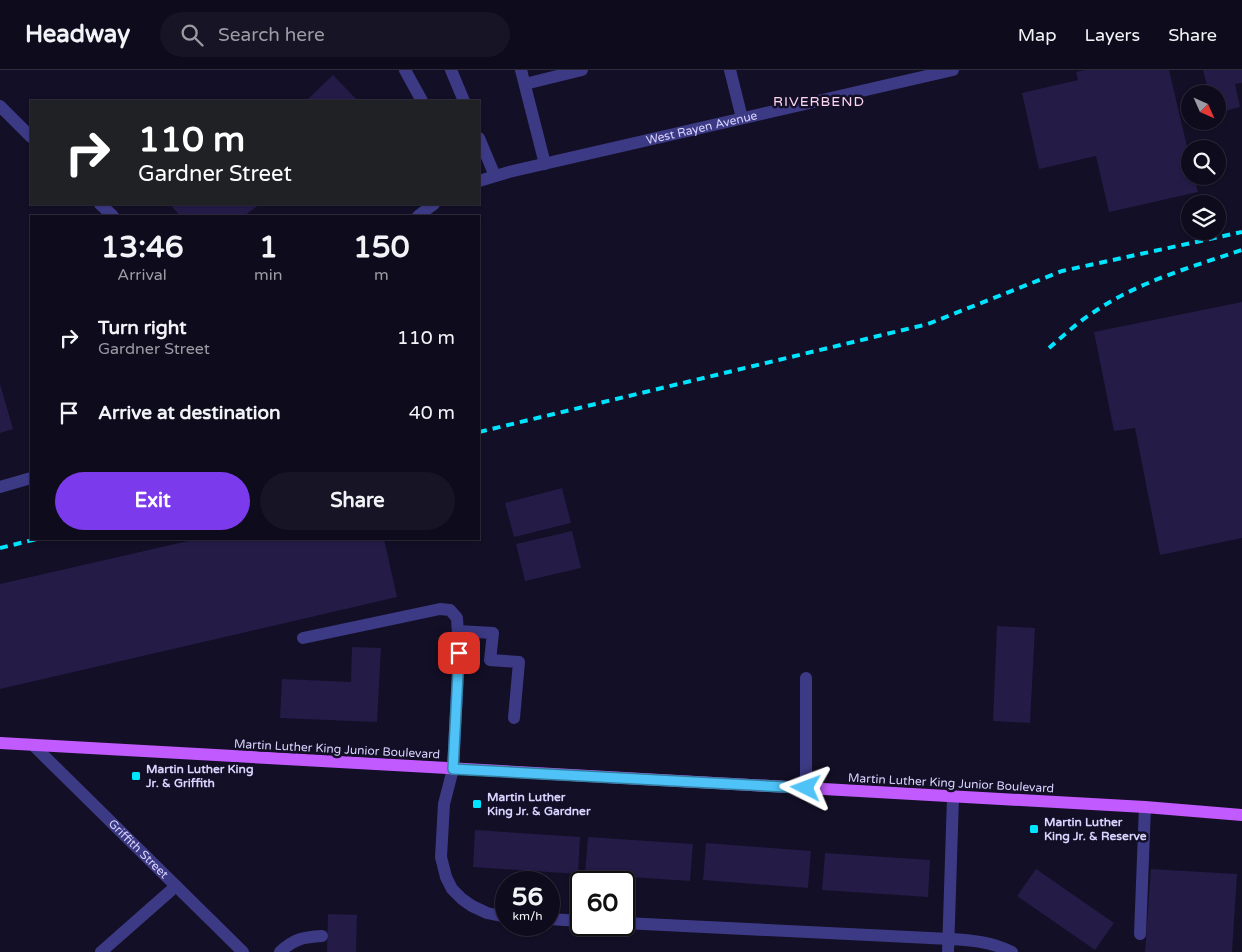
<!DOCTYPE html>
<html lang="en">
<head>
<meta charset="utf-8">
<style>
	body { margin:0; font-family:"Varela Round",sans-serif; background:#171425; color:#f1f3f6; height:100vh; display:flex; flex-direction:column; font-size:19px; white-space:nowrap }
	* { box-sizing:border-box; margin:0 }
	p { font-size:16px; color:#9b9ba3 }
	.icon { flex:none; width:28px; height:28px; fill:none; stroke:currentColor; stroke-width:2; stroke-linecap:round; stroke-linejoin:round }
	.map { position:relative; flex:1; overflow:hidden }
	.details { position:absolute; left:30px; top:145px; width:450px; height:325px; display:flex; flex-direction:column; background:#0e0b1c; border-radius:0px; box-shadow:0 1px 4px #0004,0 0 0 1px #2e2b3b }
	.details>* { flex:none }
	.banner { position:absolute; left:30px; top:30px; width:450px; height:105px; border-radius:0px; box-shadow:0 1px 4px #0004,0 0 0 1px #2e2b3b; background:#202124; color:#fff; overflow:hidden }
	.needle { width:32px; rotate:135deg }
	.tools { position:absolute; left:1181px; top:15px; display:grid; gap:10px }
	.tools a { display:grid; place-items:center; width:45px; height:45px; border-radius:50%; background:#0e0b1c; box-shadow:0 1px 4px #0004,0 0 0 1px #2e2b3b; font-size:25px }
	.speed { position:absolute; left:495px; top:801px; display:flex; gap:10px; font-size:25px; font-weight:700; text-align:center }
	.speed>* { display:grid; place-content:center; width:65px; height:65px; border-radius:50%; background:#0e0b1c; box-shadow:0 1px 4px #0004,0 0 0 1px #2e2b3b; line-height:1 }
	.speed small { font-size:12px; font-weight:400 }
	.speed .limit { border:2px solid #111; border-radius:8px; background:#fff; color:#111 }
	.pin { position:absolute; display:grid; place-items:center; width:42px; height:42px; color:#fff; margin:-21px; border-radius:10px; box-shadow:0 2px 8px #0006 }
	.me { position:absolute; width:55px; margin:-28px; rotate:273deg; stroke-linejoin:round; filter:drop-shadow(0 0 4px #0008) }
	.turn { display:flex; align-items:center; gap:18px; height:105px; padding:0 25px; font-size:22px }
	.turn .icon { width:65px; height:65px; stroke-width:2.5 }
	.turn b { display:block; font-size:35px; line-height:42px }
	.eta { display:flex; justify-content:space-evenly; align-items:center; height:85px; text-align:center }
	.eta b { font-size:30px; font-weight:800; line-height:35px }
	.action { display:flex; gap:10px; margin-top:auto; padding:10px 25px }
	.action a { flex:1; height:58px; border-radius:30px; background:#7c3aed; color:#fff; font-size:20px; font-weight:800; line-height:58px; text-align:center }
	.action a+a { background:#171425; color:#f1f3f6 }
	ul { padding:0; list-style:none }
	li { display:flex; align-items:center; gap:15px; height:75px; padding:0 25px }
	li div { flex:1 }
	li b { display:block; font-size:19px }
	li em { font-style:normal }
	header { display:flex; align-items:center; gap:30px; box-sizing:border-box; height:70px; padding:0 25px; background:#0e0b1c; border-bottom:1px solid #2e2b3b }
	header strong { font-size:24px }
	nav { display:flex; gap:28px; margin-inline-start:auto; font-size:18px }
	.search { width:350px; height:45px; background:#171425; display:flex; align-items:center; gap:12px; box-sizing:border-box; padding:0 18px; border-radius:28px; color:#9b9ba3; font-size:19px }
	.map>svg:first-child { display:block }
	.building { fill:#241b47 }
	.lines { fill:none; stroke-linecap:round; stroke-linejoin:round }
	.minor { stroke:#3d3a85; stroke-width:12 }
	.major { stroke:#c25bff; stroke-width:12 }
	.rail { stroke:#00e5ff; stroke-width:4; stroke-dasharray:8 6; stroke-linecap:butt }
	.route-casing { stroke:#337fa1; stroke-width:12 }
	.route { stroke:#4fc3f7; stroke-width:9 }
	.poi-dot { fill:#00e5ff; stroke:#130f26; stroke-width:2 }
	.labels { text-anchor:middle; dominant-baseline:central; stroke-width:5; stroke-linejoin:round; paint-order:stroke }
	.street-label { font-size:12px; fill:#d9d4ff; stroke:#130f26 }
	.poi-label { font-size:12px; font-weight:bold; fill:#d9d4ff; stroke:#130f26; text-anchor:start }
	.neighbourhood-label { font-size:14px; letter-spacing:1px; fill:#ffd6f0; stroke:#130f26 }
</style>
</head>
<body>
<header>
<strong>Headway</strong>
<div class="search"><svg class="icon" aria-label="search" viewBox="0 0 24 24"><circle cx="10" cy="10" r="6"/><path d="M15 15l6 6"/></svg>Search here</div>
<nav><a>Map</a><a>Layers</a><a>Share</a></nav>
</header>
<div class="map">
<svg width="1242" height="882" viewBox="0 0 1242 882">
	<rect width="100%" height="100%" fill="#130f26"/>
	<path class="building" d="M1085,0H1169L1190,89V106H1194L1198,122L1109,142L1096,86L1039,99L1022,23L1078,10L1076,2Z
		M1203,0H1242V13L1235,14L1240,37L1218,43V24H1209Z
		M333,5L358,31H306Z
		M170,134H260L244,146H180Z
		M1242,232V468L1160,485L1135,358L1114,361L1094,262Z
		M0,314L13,359L0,363Z
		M562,418L571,453L514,467L505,433Z
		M572,461L581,498L525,511L516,474Z
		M197,469H384L397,527L0,619V514Z
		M997,556L1035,558L1030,653L993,651Z
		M352,577L381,578L377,652L280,648L282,609L351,612Z
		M475,760L580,767L578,804L473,797Z
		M588,767L693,774L690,811L585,804Z
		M706,773L811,781L808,818L703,810Z
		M825,783L930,790L928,827L822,820Z
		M1036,799L1114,853L1095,880L1017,826Z
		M1151,799L1237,804L1232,882H1145Z
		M328,844L357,845L356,882H327Z"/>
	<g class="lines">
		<g class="minor">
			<path d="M405,0L422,31"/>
			<path d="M451,0L464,31"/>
			<path d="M521,0L545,94"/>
			<path d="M730,0L742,48"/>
			<path d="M525,14L582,0"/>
			<path d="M0,36L31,67"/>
			<path d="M479,68L495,106"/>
			<path id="s1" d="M479,111L509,102L953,0"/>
			<path d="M100,134L113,146"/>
			<path d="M418,146L434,134"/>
			<path d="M0,417L31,408"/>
			<path d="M458,561L493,563L490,590L519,592L514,648"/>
			<path d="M303,568L440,539L450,540L457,548L459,583L453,699L444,734L441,787L446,807L452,819L462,829L472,836L487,843L506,847"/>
			<path id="s2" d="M33,675L243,882"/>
			<path d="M806,718V608"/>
			<path d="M549,849L581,851"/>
			<path d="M624,853L950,869C971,870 992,872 1012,882"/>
			<path d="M1140,864L1145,737"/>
			<path d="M101,882L176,816"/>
			<path d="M280,882C294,869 303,867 322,866"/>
			<path d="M948,882L953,727"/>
		</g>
		<path class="major" d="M0,673L1145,737L1242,745"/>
		<path class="rail" d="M1049,278C1063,266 1078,252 1094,242C1138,212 1191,197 1242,180
			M479,362L928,254L1062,201L1242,162
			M0,478L37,469"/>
	</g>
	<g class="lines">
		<g class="route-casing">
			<path id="route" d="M459,583L453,699L806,718"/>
		</g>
		<use href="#route" class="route"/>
	</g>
	<g class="poi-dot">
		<rect x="131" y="701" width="10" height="10" rx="2.5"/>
		<rect x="472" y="729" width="10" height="10" rx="2.5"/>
		<rect x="1029" y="754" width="10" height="10" rx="2.5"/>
	</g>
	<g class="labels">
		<g class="street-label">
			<text stroke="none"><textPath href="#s1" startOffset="229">West Rayen Avenue</textPath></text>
			<text transform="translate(337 679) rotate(3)">Martin Luther King Junior Boulevard</text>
			<text transform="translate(951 713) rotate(3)">Martin Luther King Junior Boulevard</text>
			<text stroke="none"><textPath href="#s2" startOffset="148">Griffith Street</textPath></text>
		</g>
		<g class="poi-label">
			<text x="146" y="699">Martin Luther King<tspan x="146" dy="14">Jr. &amp; Griffith</tspan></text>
			<text x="487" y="727">Martin Luther<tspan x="487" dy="14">King Jr. &amp; Gardner</tspan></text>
			<text x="1044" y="752">Martin Luther<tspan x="1044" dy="14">King Jr. &amp; Reserve</tspan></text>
		</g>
		<g class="neighbourhood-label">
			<text x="819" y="31">RIVERBEND</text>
		</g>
	</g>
</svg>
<div class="tools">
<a><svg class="needle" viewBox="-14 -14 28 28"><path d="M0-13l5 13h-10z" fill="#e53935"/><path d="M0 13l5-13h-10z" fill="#9b9ba3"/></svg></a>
<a><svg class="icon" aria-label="search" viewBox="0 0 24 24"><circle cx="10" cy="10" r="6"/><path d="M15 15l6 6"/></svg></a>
<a><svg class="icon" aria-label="layers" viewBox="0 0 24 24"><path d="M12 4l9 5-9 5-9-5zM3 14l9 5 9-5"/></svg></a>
</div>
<div class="speed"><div>56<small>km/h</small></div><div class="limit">60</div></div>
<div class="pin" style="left:459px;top:583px;background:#d93025"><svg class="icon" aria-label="arrive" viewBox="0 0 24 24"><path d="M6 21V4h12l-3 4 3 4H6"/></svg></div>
<svg class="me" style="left:806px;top:718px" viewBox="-20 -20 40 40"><path d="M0-17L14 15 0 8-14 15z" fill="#4fc3f7" stroke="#fff" stroke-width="4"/></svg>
<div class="banner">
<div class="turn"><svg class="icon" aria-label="right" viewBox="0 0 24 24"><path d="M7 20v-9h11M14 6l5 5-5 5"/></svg><div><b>110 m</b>Gardner Street</div></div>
</div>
<section class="details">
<div class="eta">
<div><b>13:46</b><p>Arrival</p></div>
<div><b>1</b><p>min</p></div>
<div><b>150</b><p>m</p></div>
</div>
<ul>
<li><svg class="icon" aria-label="right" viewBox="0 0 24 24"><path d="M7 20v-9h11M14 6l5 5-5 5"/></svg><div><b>Turn right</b><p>Gardner Street</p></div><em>110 m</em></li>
<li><svg class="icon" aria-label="arrive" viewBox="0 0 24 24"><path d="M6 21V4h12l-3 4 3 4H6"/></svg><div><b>Arrive at destination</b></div><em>40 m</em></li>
</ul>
<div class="action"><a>Exit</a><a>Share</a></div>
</section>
</div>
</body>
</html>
